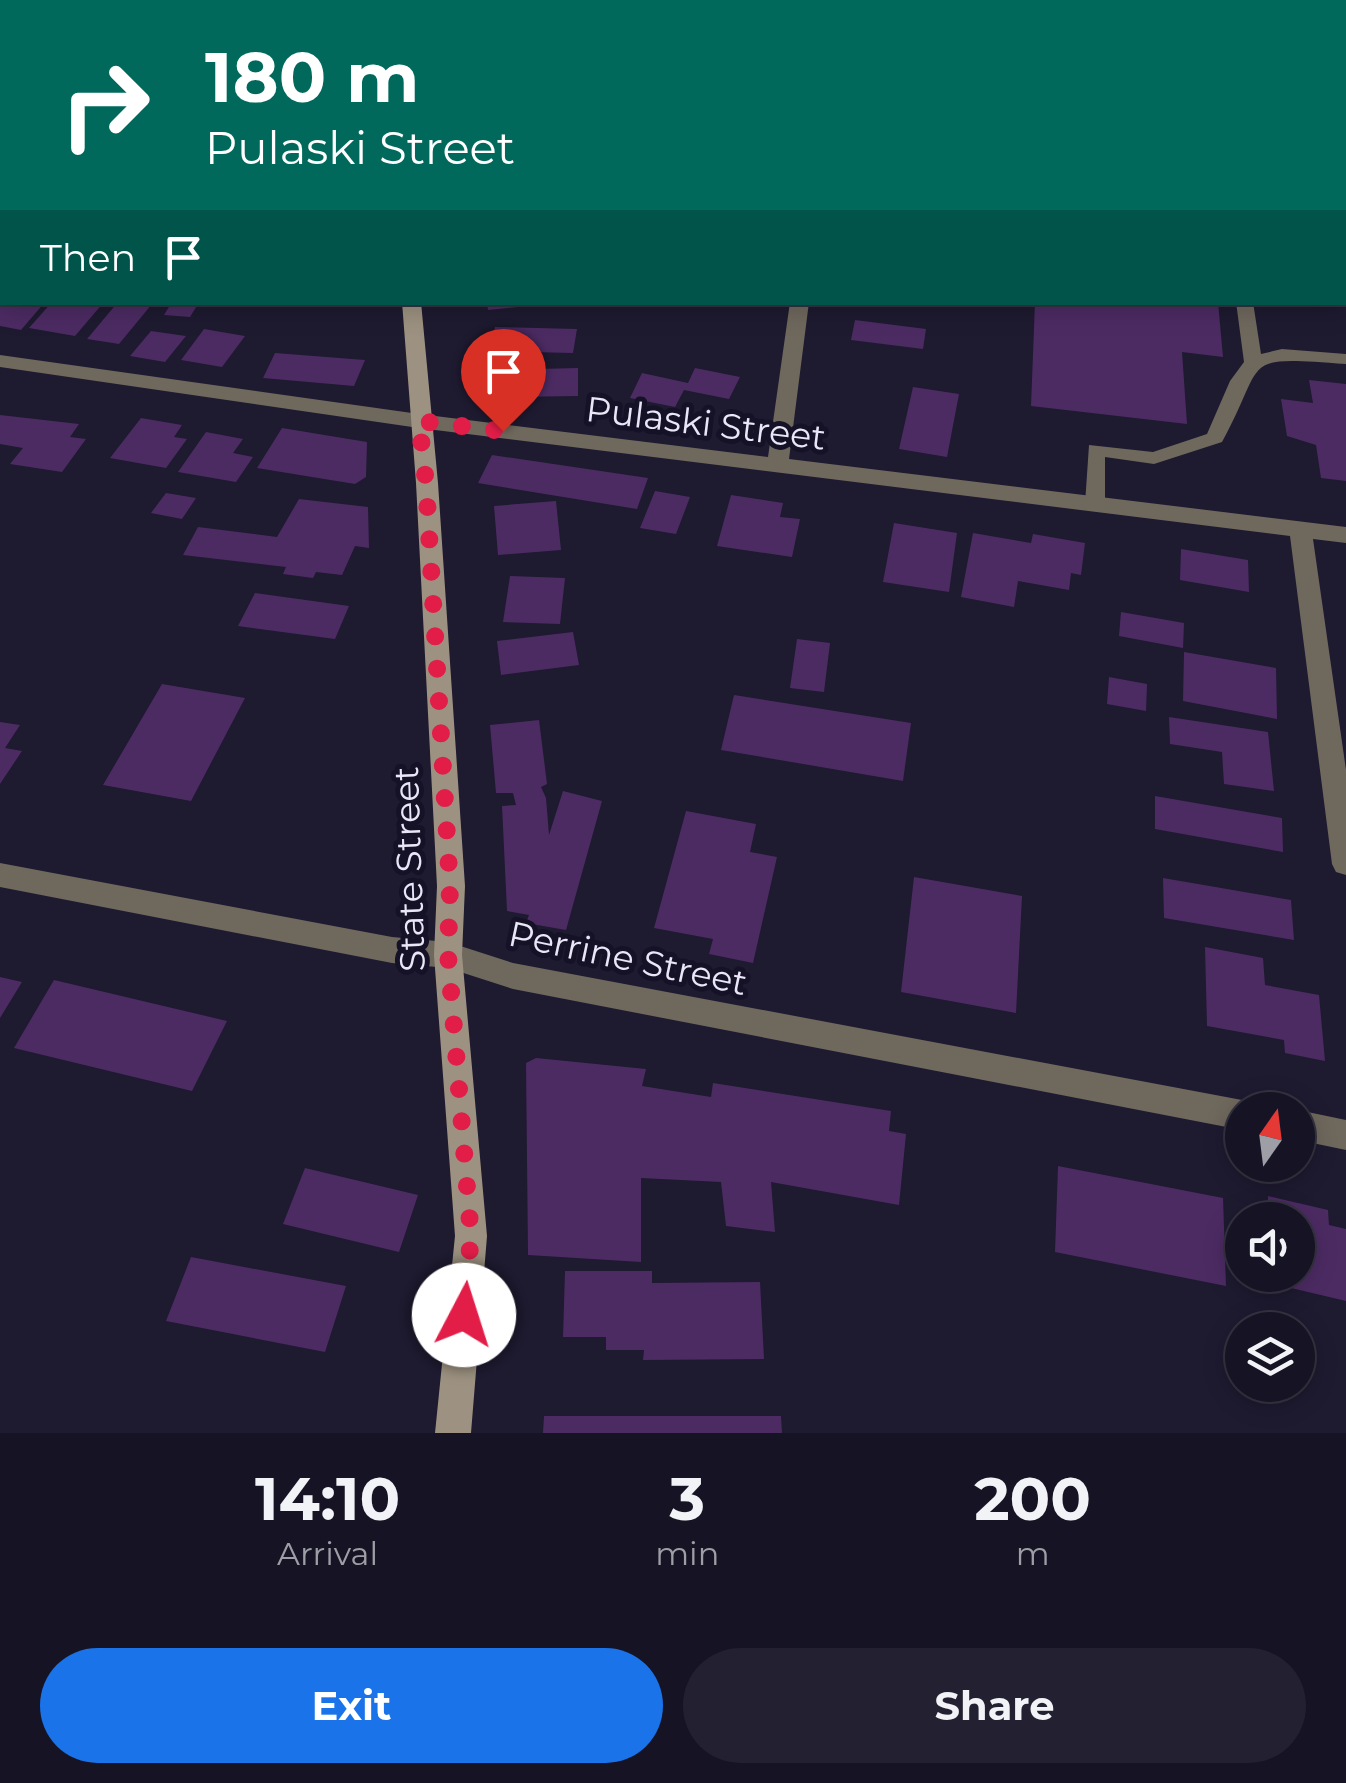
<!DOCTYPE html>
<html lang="en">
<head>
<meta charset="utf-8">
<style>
	body { margin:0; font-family:Montserrat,sans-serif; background:#232131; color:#f1f3f6; height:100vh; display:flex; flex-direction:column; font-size:38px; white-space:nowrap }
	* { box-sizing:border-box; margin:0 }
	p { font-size:32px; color:#9e9ea6 }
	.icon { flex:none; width:55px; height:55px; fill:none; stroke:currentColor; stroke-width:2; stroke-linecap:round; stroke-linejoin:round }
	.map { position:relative; height:1433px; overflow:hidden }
	.details { display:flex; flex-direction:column; background:#161424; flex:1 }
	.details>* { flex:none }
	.banner { position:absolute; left:0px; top:0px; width:1348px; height:305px; box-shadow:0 5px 25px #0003,0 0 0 2px #353341; background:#00695c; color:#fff; overflow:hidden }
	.needle { width:65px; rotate:14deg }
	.controls { position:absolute; left:1225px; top:1092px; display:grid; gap:20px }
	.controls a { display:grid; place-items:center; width:90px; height:90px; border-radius:50%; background:#161424; box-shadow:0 5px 25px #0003,0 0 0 2px #353341; font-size:50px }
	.pin { position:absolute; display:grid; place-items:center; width:85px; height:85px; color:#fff; margin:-102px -42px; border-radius:50% 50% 50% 0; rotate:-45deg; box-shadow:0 0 10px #0007 }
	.pin .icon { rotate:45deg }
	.me { position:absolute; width:110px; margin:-55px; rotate:5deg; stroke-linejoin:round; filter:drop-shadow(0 0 8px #0008) }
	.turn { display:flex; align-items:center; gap:35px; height:210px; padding:0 40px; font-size:45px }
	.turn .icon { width:130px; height:130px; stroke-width:2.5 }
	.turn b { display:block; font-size:70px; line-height:85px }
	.then { display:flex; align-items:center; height:95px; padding:0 40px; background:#0003; gap:20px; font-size:38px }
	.eta { display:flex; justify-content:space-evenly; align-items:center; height:170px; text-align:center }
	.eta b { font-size:60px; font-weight:700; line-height:70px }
	.button { display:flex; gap:20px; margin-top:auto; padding:20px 40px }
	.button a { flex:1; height:115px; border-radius:60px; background:#1a73e8; color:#fff; font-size:40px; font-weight:700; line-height:115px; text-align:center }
	.button a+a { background:#232131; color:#f1f3f6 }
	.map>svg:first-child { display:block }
	.building { fill:#4c2b63 }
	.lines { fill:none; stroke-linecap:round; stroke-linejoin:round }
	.service { fill:#6f685d; fill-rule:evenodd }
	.minor { fill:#6f685d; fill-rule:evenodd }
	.tertiary { fill:#6f685d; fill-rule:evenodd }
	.secondary { fill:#9d9281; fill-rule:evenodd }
	.route { stroke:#e11d48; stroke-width:18; stroke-dasharray:0 32.4 }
	.labels { text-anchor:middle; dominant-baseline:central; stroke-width:10; stroke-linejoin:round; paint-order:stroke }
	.street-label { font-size:35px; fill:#e9e7f7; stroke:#151126 }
</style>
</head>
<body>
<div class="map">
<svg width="1346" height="1433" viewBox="0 0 1346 1433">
	<rect width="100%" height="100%" fill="#1e1a30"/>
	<path class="building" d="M0,302H45L21,330L0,326Z
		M52,302H104L75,336L29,328Z
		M118,302L152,304L119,344L87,339Z
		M172,302H186L198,304L190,317L164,315Z
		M487,302H527V306L488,310Z
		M1035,302H1218L1223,357L1182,352L1187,424L1031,406Z
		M855,320L926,329L923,349L851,340Z
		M495,327L577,329L573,353L490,351Z
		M204,329L245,336L222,367L181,360Z
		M151,331L186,336L165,362L130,356Z
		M275,353L365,360L354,386L263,378Z
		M578,368V396L509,397V387L493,388L495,370Z
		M695,368L740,377L729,399L684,390L675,407L630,398L642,373L688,383Z
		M1309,380L1346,384V481L1321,478L1316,445L1287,436L1281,399L1313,403Z
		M913,387L959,394L947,457L899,449Z
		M0,415L79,424L70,437L86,439L62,472L10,464L23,448L0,444Z
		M141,418L182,425L174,437L187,439L166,468L110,458Z
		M282,428L367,442L366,477L355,484L257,468Z
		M206,432L243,439L233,453L253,457L236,482L178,472Z
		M492,455L648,478L637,509L478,483Z
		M655,491L690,497L676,534L640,528Z
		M166,493L196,498L182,519L151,513Z
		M731,495L783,503L780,517L800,519L792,557L717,546Z
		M299,499L368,507L369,548L355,546L342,575L316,572L313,578L283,574L286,567L183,555L198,527L277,537Z
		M556,501L561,550L498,555L494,506Z
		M894,523L957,533L949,592L883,582Z
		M973,533L1031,543L1033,534L1085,543L1081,575L1071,573L1069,590L1018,581L1014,607L961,597Z
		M1181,549L1248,560L1249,592L1180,580Z
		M510,576L565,578L560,624L503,622Z
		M255,593L349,606L335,639L238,626Z
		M1121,612L1184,623L1183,648L1119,636Z
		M573,632L579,665L501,675L497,641Z
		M797,639L830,643L824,692L790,688Z
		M1184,652L1276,668L1277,719L1183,701Z
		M1109,677L1147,684L1146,711L1107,704Z
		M162,684L245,698L191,801L103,785Z
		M734,695L911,723L903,781L721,750Z
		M1169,717L1268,732L1274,791L1224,784L1222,752L1170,744Z
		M539,720L547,784L541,787L546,798L549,835L563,791L602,801L566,930L526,923L529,915L507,911L502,806L516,805L513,793H496L490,725Z
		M0,722L20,725L5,748L22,751L0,784Z
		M1155,796L1282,818L1283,852L1155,829Z
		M686,811L756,824L750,852L777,857L753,963L709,954L713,939L654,928Z
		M914,877L1022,896L1016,1013L901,992Z
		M1163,878L1291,900L1294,940L1164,918Z
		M1205,947L1263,958L1265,985L1319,995L1325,1061L1285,1053L1284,1040L1207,1026Z
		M0,977L22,982L0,1018Z
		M54,980L227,1021L192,1091L14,1048Z
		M536,1058L646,1069L642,1086L711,1097L713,1083L891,1111L889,1131L906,1134L899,1205L771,1182L775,1232L726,1226L721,1182L641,1178V1262L528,1255L526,1063Z
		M1058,1166L1223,1198L1226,1286L1055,1252Z
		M305,1168L418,1195L399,1252L283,1224Z
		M1268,1196L1328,1210L1329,1225L1346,1229V1301L1270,1283V1275H1298V1220H1268Z
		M191,1257L346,1286L325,1352L166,1321Z
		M565,1271H652V1283L760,1282L764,1359L643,1360L644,1350H606V1337H563Z
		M544,1416H781L782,1433H543Z"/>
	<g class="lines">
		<path class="service" d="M1345,120H1346V128H1345Z
			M1345,161H1346V171H1345Z
			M1345,277H1346V289H1345Z
			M1236,302H1253L1261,354L1282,349L1346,354V364C1237,356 1268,358 1222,442L1154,464L1105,457V504L1102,509H1088L1085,504L1089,445L1153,452L1207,434L1230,381L1244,362Z"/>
		<path class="minor" d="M711,0H725L726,2H712Z
			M0,46L2,47V56H0Z
			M790,302H809L789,459L1346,527V543L1313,539L1346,770V875L1336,872L1332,864L1290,536L419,428L0,367V355L419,414L768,457Z"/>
		<path class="tertiary" d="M0,863L392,937L448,942L513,963L1242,1100L1255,1110H1242V1130L513,989L448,968L392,963L0,887Z
			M1298,1110L1346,1120V1150L1298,1140Z"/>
		<path class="secondary" d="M364,0H378V2H364Z
			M402,302H421L438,483L465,886L462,955L487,1236L471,1433H435L455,1236L434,955L437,886L416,483Z"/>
	</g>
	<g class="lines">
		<path class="route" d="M464,1315L471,1236L448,954L450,886L426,483L419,421L503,431"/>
	</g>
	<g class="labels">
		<g class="street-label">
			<text transform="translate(706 423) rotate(7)">Pulaski Street</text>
			<text transform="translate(409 869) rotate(-92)">State Street</text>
			<text transform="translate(628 958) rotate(12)">Perrine Street</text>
		</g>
	</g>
</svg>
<div class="controls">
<a><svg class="needle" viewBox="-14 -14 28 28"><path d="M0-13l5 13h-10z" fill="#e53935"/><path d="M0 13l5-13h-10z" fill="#9e9ea6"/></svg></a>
<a><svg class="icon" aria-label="sound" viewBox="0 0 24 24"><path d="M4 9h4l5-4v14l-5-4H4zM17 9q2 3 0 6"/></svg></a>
<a><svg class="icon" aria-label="layers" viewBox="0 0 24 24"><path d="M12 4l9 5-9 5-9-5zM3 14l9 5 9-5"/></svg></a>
</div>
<div class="pin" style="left:503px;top:431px;background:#d93025"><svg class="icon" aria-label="arrive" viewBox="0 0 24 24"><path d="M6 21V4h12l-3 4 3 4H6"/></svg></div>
<svg class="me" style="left:464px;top:1315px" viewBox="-20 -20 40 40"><circle r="19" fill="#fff"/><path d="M0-13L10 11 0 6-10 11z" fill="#e11d48"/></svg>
<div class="banner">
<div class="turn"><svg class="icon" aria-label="right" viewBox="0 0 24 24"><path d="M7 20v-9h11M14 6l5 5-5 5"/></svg><div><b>180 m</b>Pulaski Street</div></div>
<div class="then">Then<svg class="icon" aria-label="arrive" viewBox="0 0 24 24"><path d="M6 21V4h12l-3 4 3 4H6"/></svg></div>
</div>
</div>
<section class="details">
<div class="eta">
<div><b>14:10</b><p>Arrival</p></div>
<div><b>3</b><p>min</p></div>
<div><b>200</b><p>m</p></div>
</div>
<div class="button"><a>Exit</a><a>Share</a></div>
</section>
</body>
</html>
